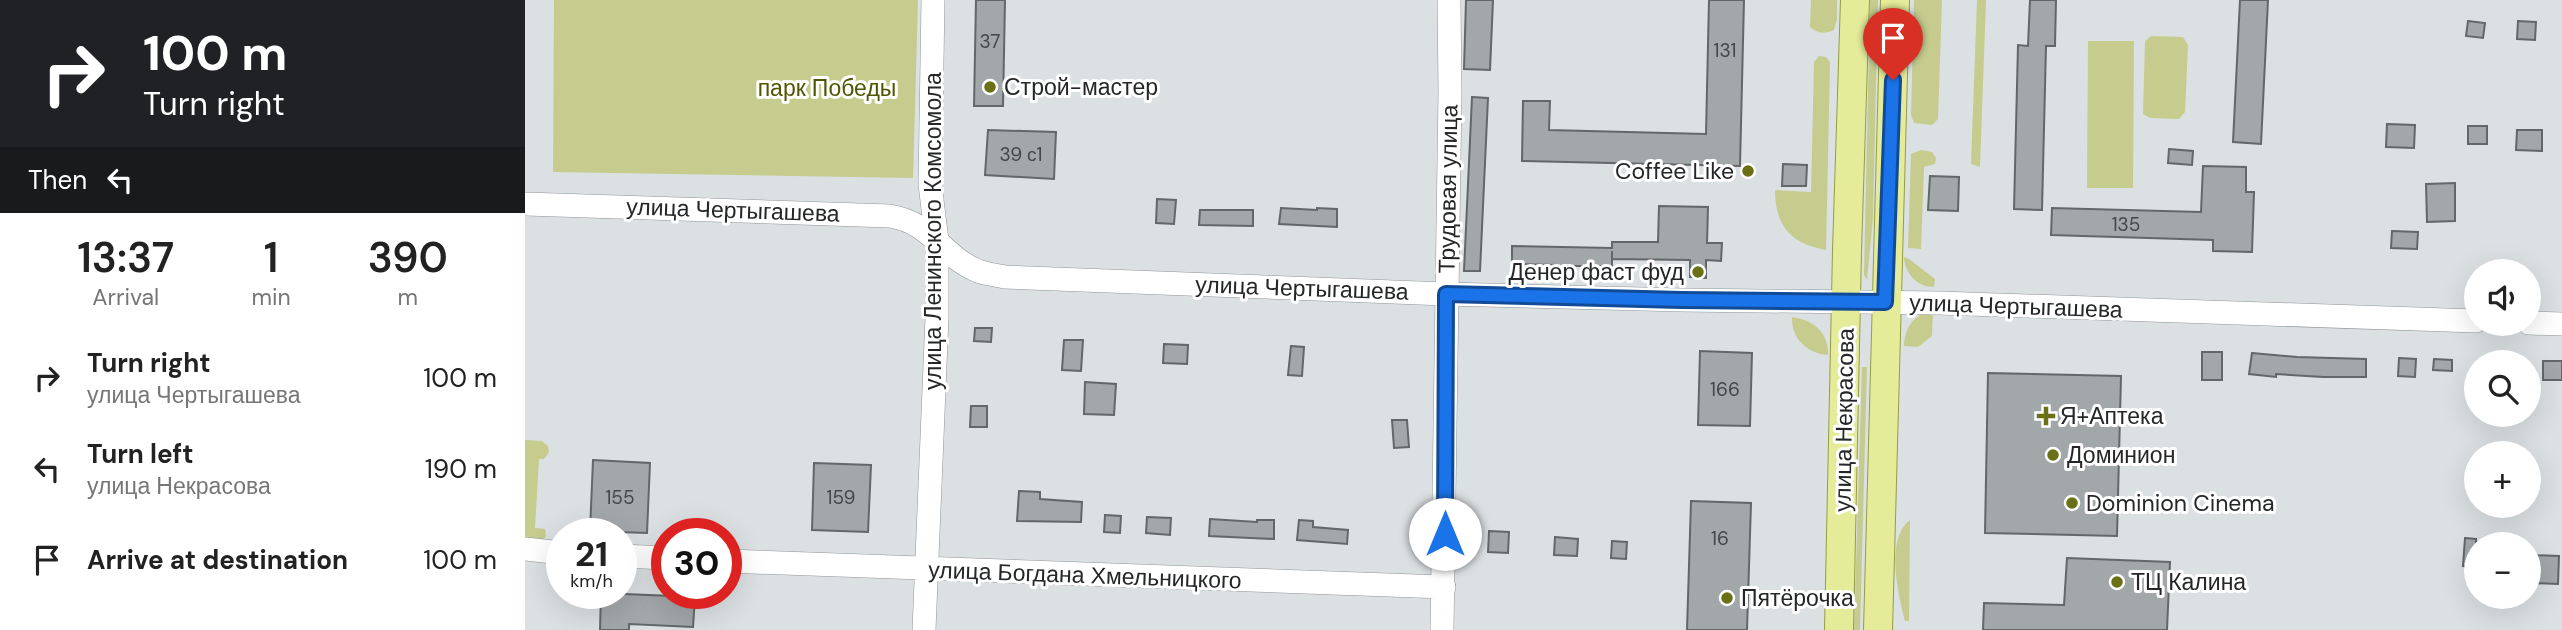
<!DOCTYPE html>
<html lang="en">
<head>
<meta charset="utf-8">
<style>
	body { margin:0; font-family:"DM Sans",sans-serif; background:#f6f6f6; color:#222; height:100vh; display:flex; flex-direction:column; font-size:26px; white-space:nowrap }
	* { box-sizing:border-box; margin:0 }
	p { font-size:23px; color:#767676 }
	.icon { flex:none; width:38px; height:38px; fill:none; stroke:currentColor; stroke-width:2; stroke-linecap:round; stroke-linejoin:round }
	.map { position:relative; flex:1; overflow:hidden }
	.panel { display:flex; flex-direction:column; background:#fff; width:525px }
	.panel>* { flex:none }
	.banner { background:#202124; color:#fff; overflow:hidden }
	.controls { position:absolute; left:1939px; top:259px; display:grid; gap:14px }
	.controls a { display:grid; place-items:center; width:77px; height:77px; border-radius:50%; background:#fff; box-shadow:0 7px 28px #0002; font-size:35px }
	.speed { position:absolute; left:21px; top:518px; display:flex; gap:14px; font-size:35px; font-weight:700; text-align:center }
	.speed>* { display:grid; place-content:center; width:91px; height:91px; border-radius:50%; background:#fff; box-shadow:0 7px 28px #0002; line-height:1 }
	.speed small { font-size:18px; font-weight:400 }
	.speed .limit { border:10px solid #d22; background:#fff; color:#111 }
	.pin { position:absolute; display:grid; place-items:center; width:60px; height:60px; color:#fff; margin:-72px -30px; border-radius:50% 50% 50% 0; rotate:-45deg; box-shadow:0 0 7px #0007 }
	.pin .icon { rotate:45deg }
	.me { position:absolute; width:77px; margin:-38px; rotate:0deg; stroke-linejoin:round; filter:drop-shadow(0 0 5px #0008) }
	.turn { display:flex; align-items:center; gap:24px; height:147px; padding:0 28px; font-size:32px }
	.turn .icon { width:91px; height:91px; stroke-width:2.5 }
	.turn b { display:block; font-size:49px; line-height:60px }
	.then { display:flex; align-items:center; height:66px; padding:0 28px; background:#0003; gap:14px; font-size:26px }
	.eta { display:flex; justify-content:space-evenly; align-items:center; height:119px; text-align:center }
	.eta b { font-size:42px; font-weight:600; line-height:49px }
	ul { padding:0; list-style:none }
	li { display:flex; align-items:center; gap:21px; height:91px; padding:0 28px }
	li div { flex:1 }
	li b { display:block; font-size:26px }
	li em { font-style:normal }
	main { display:flex; flex:1; min-height:0 }
	.map>svg:first-child { display:block }
	.green { fill:#c5cc8e }
	.building { fill:#a2a7aa; stroke:#63676a; stroke-width:2 }
	.lines { fill:none; stroke-linecap:round; stroke-linejoin:round }
	.minor-casing { stroke:#909497; stroke-width:24 }
	.major-casing { stroke:#959d45; stroke-width:30 }
	.minor { stroke:#fff; stroke-width:23 }
	.major { stroke:#e4eb99; stroke-width:28 }
	.route-casing { stroke:#114b97; stroke-width:18 }
	.route { stroke:#1a73e8; stroke-width:12 }
	.poi-dot { fill:#697016; stroke:#fff; stroke-width:2.5 }
	.labels { text-anchor:middle; dominant-baseline:central; stroke-width:6; stroke-linejoin:round; paint-order:stroke }
	.number-label { font-size:19px; fill:#444648 }
	.poi-label { font-size:23px; fill:#242627; stroke:#fff; text-anchor:start }
	.park-label { font-size:23px; fill:#515602; stroke:#fff }
	.street-label { font-size:23px; fill:#242627; stroke:#fff }
</style>
</head>
<body>
<main>
<section class="panel">
<div class="banner">
<div class="turn"><svg class="icon" aria-label="right" viewBox="0 0 24 24"><path d="M7 20v-9h11M14 6l5 5-5 5"/></svg><div><b>100 m</b>Turn right</div></div>
<div class="then">Then<svg class="icon" aria-label="left" viewBox="0 0 24 24"><path d="M17 20v-9H6M10 6l-5 5 5 5"/></svg></div>
</div>
<div class="eta">
<div><b>13:37</b><p>Arrival</p></div>
<div><b>1</b><p>min</p></div>
<div><b>390</b><p>m</p></div>
</div>
<ul>
<li><svg class="icon" aria-label="right" viewBox="0 0 24 24"><path d="M7 20v-9h11M14 6l5 5-5 5"/></svg><div><b>Turn right</b><p>улица Чертыгашева</p></div><em>100 m</em></li>
<li><svg class="icon" aria-label="left" viewBox="0 0 24 24"><path d="M17 20v-9H6M10 6l-5 5 5 5"/></svg><div><b>Turn left</b><p>улица Некрасова</p></div><em>190 m</em></li>
<li><svg class="icon" aria-label="arrive" viewBox="0 0 24 24"><path d="M6 21V4h12l-3 4 3 4H6"/></svg><div><b>Arrive at destination</b></div><em>100 m</em></li>
</ul>
</section>
<div class="map">
<svg width="2037" height="630" viewBox="0 0 2037 630">
	<rect width="100%" height="100%" fill="#dbe0e3"/>
	<path class="green" d="M29,0H393L388,178L28,172Z
		M1286,0H1312V19L1309,30C1299,34 1293,34 1285,27Z
		M1345,0H1353L1348,218L1342,280L1339,275Z
		M1389,0H1417L1413,119L1407,125L1389,123L1386,115Z
		M1452,0H1461L1455,167L1446,164Z
		M1626,36L1658,37L1663,45L1660,112L1654,119L1625,118L1618,114L1620,41Z
		M1563,41H1609L1608,188H1562Z
		M1294,56L1301,57L1305,62L1301,250C1265,244 1250,225 1250,190L1286,192L1289,62Z
		M1396,150L1407,152L1411,158L1410,164L1399,167L1396,249L1383,248L1386,154Z
		M1379,257L1384,259L1410,279L1409,287C1392,287 1380,274 1379,257Z
		M1408,310L1407,336L1393,347L1379,346C1380,326 1389,315 1408,310Z
		M1267,317C1288,320 1304,332 1303,355C1283,354 1266,339 1267,317Z
		M1337,367H1342L1335,630H1329Z
		M0,440L17,441L23,446L24,452L19,459H14L10,528L20,529L21,536L18,540L0,539Z
		M1385,520L1384,621H1380C1373,594 1360,539 1385,520Z"/>
	<path class="building" d="M451,0H480L478,106H449Z
		M941,0H968L965,70L939,69Z
		M1184,0H1219L1215,166L997,161L998,101H1025L1024,130L1181,134Z
		M1505,0H1531L1530,46H1521L1517,210L1489,209L1493,45L1503,46Z
		M1715,0H1743L1736,144L1708,142Z
		M1943,21L1960,23L1958,38L1941,36Z
		M1993,21L2011,22L2010,40L1992,39Z
		M947,97L963,98L955,271H939Z
		M1862,124L1890,125L1889,148L1861,147Z
		M1943,126H1962V144H1943Z
		M463,130L531,132L529,179L460,175Z
		M1992,130H2017V151L1991,150Z
		M1644,149L1668,151L1667,165L1643,163Z
		M1258,164L1282,165L1281,186H1257Z
		M1678,166L1721,167V192H1729L1727,252L1688,251V240L1526,235L1527,208L1676,212Z
		M1405,176L1434,177L1433,211L1403,210Z
		M1930,183V221L1902,222L1901,184Z
		M632,199L651,200L649,224L631,223Z
		M1134,206L1183,207L1182,243H1197L1196,261L1181,260V278L1165,277V260L1087,259V251V266H1047V273H1031V265L987,264V246L1087,248V242H1133Z
		M756,208L792,210V208L812,209V227L754,224Z
		M675,210H728V226L674,225Z
		M1867,231L1893,232L1892,249L1866,248Z
		M450,328H467L466,342L449,341Z
		M539,340H558L556,371L537,370Z
		M639,344L663,345L662,364L638,363Z
		M766,346L779,347L777,376L763,375Z
		M1175,351L1227,353L1225,426L1173,425Z
		M1677,352H1697V380H1677Z
		M1727,353L1772,357L1841,359V377H1798L1751,374V377L1724,374Z
		M1874,358L1891,359L1890,377L1873,376Z
		M1909,359L1927,360V371L1908,370Z
		M2018,361H2037V380H2018Z
		M1463,373L1596,376L1592,536L1460,533Z
		M560,382L591,384L589,415L559,414Z
		M446,406H462V427H445Z
		M867,420H882L884,447L869,448Z
		M68,460L125,463L122,533L65,531Z
		M289,463L346,465L343,532L287,530Z
		M494,491L515,492V499L557,502L556,522L492,521Z
		M1166,501L1226,503L1222,630H1162Z
		M580,515L596,516L595,533L579,532Z
		M622,517L646,518L645,535L621,533Z
		M685,519L732,522V520H749V539L684,536Z
		M774,520L788,521V527L823,530L822,544L772,540Z
		M964,531L984,532L983,553L963,552Z
		M1030,537L1053,539L1052,556L1029,555Z
		M1940,538L1951,539V567L1938,566Z
		M1087,541L1102,542L1101,559L1086,558Z
		M2006,555L2034,556L2033,584L2005,583Z
		M1542,558L1645,562L1642,630H1458L1459,603L1539,605Z
		M76,593L170,597L168,627L104,624V630H75Z"/>
	<g class="lines">
		<g class="minor-casing">
			<path id="minor" d="M0,204L365,216C408,223 416,256 453,271C461,274 471,275 480,277L921,294L1157,300L1415,303L1951,321
				M2004,323L2037,324
				M0,549L37,553
				M96,556L142,558
				M201,561L919,587
				M399,630L412,317V241L405,184L408,0
				M917,630L925,92L924,0"/>
		</g>
		<g class="major-casing">
			<path id="major" d="M1314,630L1322,251L1330,0
				M1353,630L1370,0"/>
		</g>
		<use href="#minor" class="minor"/>
		<use href="#major" class="major"/>
	</g>
	<g class="lines">
		<g class="route-casing">
			<path id="route" d="M920,534L921,294L1157,300L1360,302L1368,80"/>
		</g>
		<use href="#route" class="route"/>
	</g>
	<g class="poi-dot">
		<circle cx="465" cy="87" r="7"/>
		<circle cx="1223" cy="171" r="7"/>
		<circle cx="1173" cy="272" r="7"/>
		<path d="M1517.5 405.5h7v7h7v7h-7v7h-7v-7h-7v-7h7z"/>
		<circle cx="1528" cy="455" r="7"/>
		<circle cx="1547" cy="503" r="7"/>
		<circle cx="1592" cy="582" r="7"/>
		<circle cx="1202" cy="598" r="7"/>
	</g>
	<g class="labels">
		<g class="number-label">
			<text x="465" y="41">37</text>
			<text x="1200" y="50">131</text>
			<text x="496" y="154">39 с1</text>
			<text x="1601" y="224">135</text>
			<text x="1200" y="389">166</text>
			<text x="95" y="497">155</text>
			<text x="316" y="497">159</text>
			<text x="1195" y="538">16</text>
		</g>
		<g class="poi-label">
			<text x="479" y="87">Строй-мастер</text>
			<text x="1209" y="171" text-anchor="end">Coffee Like</text>
			<text x="1159" y="272" text-anchor="end">Денер фаст фуд</text>
			<text x="1535" y="416">Я+Аптека</text>
			<text x="1542" y="455">Доминион</text>
			<text x="1561" y="503">Dominion Cinema</text>
			<text x="1606" y="582">ТЦ Калина</text>
			<text x="1216" y="598">Пятёрочка</text>
		</g>
		<g class="park-label">
			<text x="302" y="88">парк Победы</text>
		</g>
		<g class="street-label">
			<text transform="translate(923 189) rotate(-89)">Трудовая улица</text>
			<text transform="translate(208 210) rotate(2)">улица Чертыгашева</text>
			<text transform="translate(408 231) rotate(-90)">улица Ленинского Комсомола</text>
			<text transform="translate(777 288) rotate(2)">улица Чертыгашева</text>
			<text transform="translate(1491 306) rotate(2)">улица Чертыгашева</text>
			<text transform="translate(1319 420) rotate(-89)">улица Некрасова</text>
			<text transform="translate(560 575) rotate(2)">улица Богдана Хмельницкого</text>
		</g>
	</g>
</svg>
<div class="controls">
<a><svg class="icon" aria-label="sound" viewBox="0 0 24 24"><path d="M4 9h4l5-4v14l-5-4H4zM17 9q2 3 0 6"/></svg></a>
<a><svg class="icon" aria-label="search" viewBox="0 0 24 24"><circle cx="10" cy="10" r="6"/><path d="M15 15l6 6"/></svg></a>
<a>+</a>
<a>−</a>
</div>
<div class="speed"><div>21<small>km/h</small></div><div class="limit">30</div></div>
<div class="pin" style="left:1368px;top:80px;background:#d93025"><svg class="icon" aria-label="arrive" viewBox="0 0 24 24"><path d="M6 21V4h12l-3 4 3 4H6"/></svg></div>
<svg class="me" style="left:920px;top:534px" viewBox="-20 -20 40 40"><circle r="19" fill="#fff"/><path d="M0-13L10 11 0 6-10 11z" fill="#1a73e8"/></svg>
</div>
</main>
</body>
</html>
